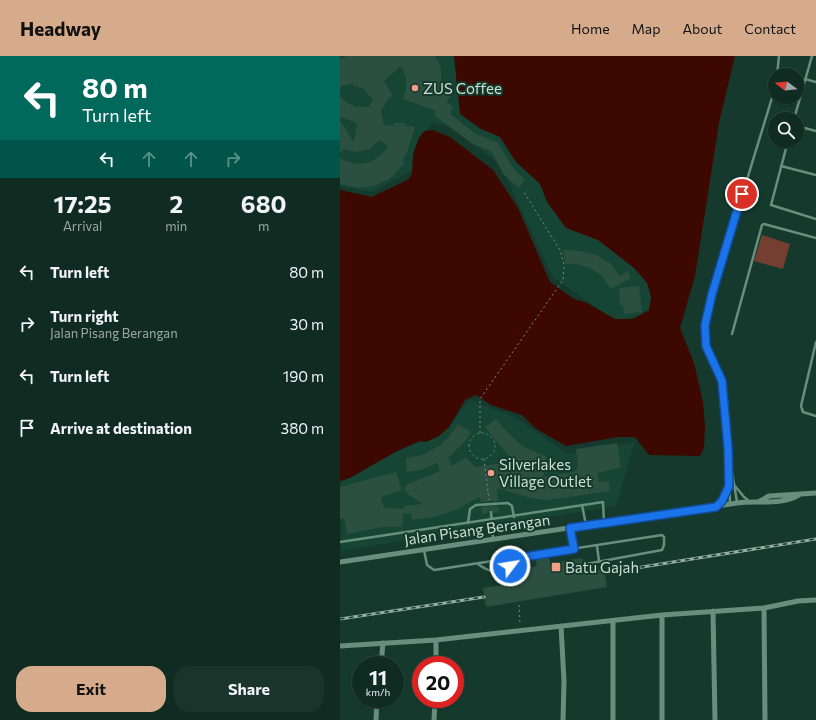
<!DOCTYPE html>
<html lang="en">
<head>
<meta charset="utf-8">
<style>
	body { margin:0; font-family:Commissioner,sans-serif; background:#19342a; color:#f1f3f6; height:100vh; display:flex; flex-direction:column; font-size:15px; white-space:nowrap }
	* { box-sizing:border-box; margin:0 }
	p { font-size:13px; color:#9ca7a5 }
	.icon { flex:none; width:22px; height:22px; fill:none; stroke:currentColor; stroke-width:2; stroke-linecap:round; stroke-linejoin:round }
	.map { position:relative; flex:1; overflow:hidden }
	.drawer { display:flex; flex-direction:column; background:#102c22; width:340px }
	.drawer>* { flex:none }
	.hud { background:#00695c; color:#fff; overflow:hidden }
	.needle { width:26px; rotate:286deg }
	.fabs { position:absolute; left:428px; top:12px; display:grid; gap:8px }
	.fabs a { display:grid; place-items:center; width:36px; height:36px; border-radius:50%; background:#102c22; box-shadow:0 1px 3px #0004,0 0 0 1px #304840; font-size:20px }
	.speed { position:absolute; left:12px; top:600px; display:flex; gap:8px; font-size:20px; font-weight:700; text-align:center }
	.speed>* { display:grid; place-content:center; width:52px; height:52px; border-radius:50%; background:#102c22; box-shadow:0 1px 3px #0004,0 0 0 1px #304840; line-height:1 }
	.speed small { font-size:10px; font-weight:400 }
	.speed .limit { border:6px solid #d22; background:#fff; color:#111 }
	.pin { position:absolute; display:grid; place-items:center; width:34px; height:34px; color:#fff; margin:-17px; border:2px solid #fff; border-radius:50%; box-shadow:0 1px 4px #0007 }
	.me { position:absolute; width:44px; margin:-22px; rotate:59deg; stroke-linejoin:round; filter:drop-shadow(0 0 3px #0008) }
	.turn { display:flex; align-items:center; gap:14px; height:84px; padding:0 16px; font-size:18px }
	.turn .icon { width:52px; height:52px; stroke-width:2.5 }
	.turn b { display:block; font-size:28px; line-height:34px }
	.lanes { display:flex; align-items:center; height:38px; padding:0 16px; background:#0003; justify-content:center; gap:20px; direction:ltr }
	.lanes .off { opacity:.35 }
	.eta { display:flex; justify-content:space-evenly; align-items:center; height:68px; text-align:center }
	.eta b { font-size:24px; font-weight:700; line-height:28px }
	.button { display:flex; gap:8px; margin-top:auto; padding:8px 16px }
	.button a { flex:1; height:46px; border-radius:16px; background:#d6ab8b; color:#111; font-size:16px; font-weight:700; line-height:46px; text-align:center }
	.button a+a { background:#19342a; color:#f1f3f6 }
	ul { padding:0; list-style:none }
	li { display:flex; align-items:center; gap:12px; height:52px; padding:0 16px }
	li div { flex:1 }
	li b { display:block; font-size:15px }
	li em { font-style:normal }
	header { display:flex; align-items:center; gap:24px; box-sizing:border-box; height:56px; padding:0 20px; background:#d6ab8b; color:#111 }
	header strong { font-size:19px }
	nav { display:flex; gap:22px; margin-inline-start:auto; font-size:14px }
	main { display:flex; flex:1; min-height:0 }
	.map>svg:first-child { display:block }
	.built { fill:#164535 }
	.green { fill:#743e30 }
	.water { fill:#3c0800 }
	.building { fill:#2b5041 }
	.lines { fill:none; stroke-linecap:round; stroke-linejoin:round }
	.path { stroke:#728e83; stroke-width:1; stroke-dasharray:2 3; stroke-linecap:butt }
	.lane { stroke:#688e7e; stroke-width:2.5 }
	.street { stroke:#688e7e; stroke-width:5 }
	.rail-casing { stroke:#96afa5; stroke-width:3 }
	.rail { stroke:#153a2d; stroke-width:1.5; stroke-dasharray:4.5; stroke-linecap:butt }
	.route-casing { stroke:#114b97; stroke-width:10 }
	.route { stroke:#1a73e8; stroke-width:7 }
	.poi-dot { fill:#f49e88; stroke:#153a2d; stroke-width:1.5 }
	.labels { text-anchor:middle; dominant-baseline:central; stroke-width:4; stroke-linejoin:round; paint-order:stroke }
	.poi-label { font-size:15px; fill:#cbdfd6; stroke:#153a2d; text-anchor:start }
	.street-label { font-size:15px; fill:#cbdfd6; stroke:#153a2d }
</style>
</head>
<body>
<header>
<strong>Headway</strong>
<nav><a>Home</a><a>Map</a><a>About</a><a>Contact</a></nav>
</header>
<main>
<section class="drawer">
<div class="hud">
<div class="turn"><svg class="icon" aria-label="left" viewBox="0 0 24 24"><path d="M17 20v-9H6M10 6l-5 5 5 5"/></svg><div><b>80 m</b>Turn left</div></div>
<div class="lanes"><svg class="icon" aria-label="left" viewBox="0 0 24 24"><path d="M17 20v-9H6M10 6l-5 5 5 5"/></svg><svg class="icon off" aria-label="ahead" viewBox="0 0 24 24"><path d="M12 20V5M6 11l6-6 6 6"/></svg><svg class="icon off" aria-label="ahead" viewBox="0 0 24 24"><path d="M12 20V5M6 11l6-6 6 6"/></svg><svg class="icon off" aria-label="right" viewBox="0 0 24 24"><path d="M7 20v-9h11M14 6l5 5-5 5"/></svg></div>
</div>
<div class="eta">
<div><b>17:25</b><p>Arrival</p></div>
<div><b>2</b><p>min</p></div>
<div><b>680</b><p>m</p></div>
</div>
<ul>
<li><svg class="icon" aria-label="left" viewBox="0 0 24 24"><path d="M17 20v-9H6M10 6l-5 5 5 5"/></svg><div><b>Turn left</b></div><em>80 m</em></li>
<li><svg class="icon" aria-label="right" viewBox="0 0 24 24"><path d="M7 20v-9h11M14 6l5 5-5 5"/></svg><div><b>Turn right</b><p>Jalan Pisang Berangan</p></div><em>30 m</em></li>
<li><svg class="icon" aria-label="left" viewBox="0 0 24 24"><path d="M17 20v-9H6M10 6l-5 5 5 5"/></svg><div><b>Turn left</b></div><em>190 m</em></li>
<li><svg class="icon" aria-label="arrive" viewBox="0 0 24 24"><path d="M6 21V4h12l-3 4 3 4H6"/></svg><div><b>Arrive at destination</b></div><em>380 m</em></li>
</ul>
<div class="button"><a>Exit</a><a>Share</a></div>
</section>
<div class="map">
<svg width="476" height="664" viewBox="0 0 476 664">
	<rect width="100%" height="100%" fill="#153a2d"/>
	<path class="built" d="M0,0H118L143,63L263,181L321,233L310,257L275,265L212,220L160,108L110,71L92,67L79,85L75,113L32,136L0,130Z
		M129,344L175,361L227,398L295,386L276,450L1,495L0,427L31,407L107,374Z"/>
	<path class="green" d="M422,179L450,188L443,213L414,205Z"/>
	<path class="water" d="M114,0H395L379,67L355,220L340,272L354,307L363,346L365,370L364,392L360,400L309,399L295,381H278L226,390L195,372L182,359L151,349L136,339L125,344L109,371L99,380L86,386L80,385L57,395L10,422L0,425V134L32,141L69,123L72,117L73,98L79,82L84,75L93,74L110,81L153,114L178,152L210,226L234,243L247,247L275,263H293L309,254L311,241L307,227L294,212L258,184L226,172L207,146L200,128L176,106L160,81L141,73L120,58Z"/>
	<path class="building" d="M7,0H95L101,12V25L111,32L108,38L111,40L106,46L113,51L110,58L136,78L158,87L173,112L185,124L179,132L164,119L151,95L131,87L94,59L96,55L63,43L66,33V21L61,10L44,25L53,40L48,43L41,55L44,69L53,70L54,67H65L66,70L75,71L67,96L62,105L65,107L51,122L34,130L19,132L0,128V102L8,106L19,108L32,106L45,95L48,90L39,84L30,93L15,96L4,93L0,97V65L14,86L17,67L0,61V40L7,47L16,51H29L33,44L24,33L12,29L14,27L0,31V3Z
		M223,194L240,195L256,199L270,207L280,220L288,215L291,222L271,233L261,219L250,212L237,208H225Z
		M299,230L302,256L284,258L283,249H280L279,232Z
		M156,363L171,380L184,391L207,401L203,421L234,416L238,412L236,393L277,387L281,411L258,417L259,426L269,425L270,435L209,444L190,442L157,432L158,445L141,446L140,441L117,453L95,461L72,464L71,458L63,457L62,471H42L7,478L4,462L0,463V431L56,416L62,434L41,441L44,452L64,453V450L83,448L69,439L64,433L66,429L100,415L97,407L81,414L67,416L66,402L82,399L99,390L108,382L118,368L131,376L127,383L108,402L112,410L126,401L135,411L164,407L179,416L182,408L167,398L145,371Z
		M158,450L159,456L154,457L150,453L148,457L142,458L141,451Z
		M209,499L210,507L242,502L244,516L264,513L267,531L146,551L143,532L184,526L182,512L197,510L195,501Z"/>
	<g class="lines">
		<path class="path" d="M140,377V343L223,224L224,209L220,194L184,136
			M129 390a13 13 0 1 1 26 0a13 13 0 1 1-26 0Z
			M144,403L149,444
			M179,549L180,568"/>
		<path class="lane" d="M437,19L439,0
			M465,23L476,26
			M454,63L472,0
			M457,70L476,75
			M448,85L431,149L476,163
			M441,110L476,119
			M392,278L422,169L424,168L476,182
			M476,286L461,350L463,356L476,360
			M388,392L382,325L365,285L366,262L372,238L435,32
			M395,430L404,441L409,445
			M379,448L384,443L388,432
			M390,448L388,392L397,446
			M242,449L246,469
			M151,456L153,483
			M128,467L130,453L136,449L168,447L172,450L174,461
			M231,472L234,493
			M0,486L263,446L264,466
			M257,490L259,505
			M84,494L87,509L94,514L322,479L324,481V489L322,494L246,508
			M138,508C150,517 156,517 169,510L172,504"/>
		<path class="street" d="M420,445L429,440L476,437
			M0,506L397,447C419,444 439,450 459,439
			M424,552L425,664
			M373,555L375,664
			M322,559V664
			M273,565V664
			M221,570L224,625L223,664
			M0,590L96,584L322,559L424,552L458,545L476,544
			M41,609L43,587
			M96,609V584
			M36,664L37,643
			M94,664L95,643"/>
		<g class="rail-casing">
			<path id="rail" d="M265,517L476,483
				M0,563L144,541"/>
		</g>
		<use href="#rail" class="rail"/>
	</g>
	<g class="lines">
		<g class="route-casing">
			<path id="route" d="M170,510L172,503L234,493L230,472L376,451L382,445L389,430L388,392L382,325L366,290L365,269L372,238L402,138"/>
		</g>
		<use href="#route" class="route"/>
	</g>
	<g class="poi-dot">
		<circle cx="75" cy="32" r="4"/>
		<circle cx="151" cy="417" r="4"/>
		<rect x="211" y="506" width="10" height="10" rx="2"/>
	</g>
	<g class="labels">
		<g class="poi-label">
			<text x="83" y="32">ZUS Coffee</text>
			<text x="159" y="408">Silverlakes<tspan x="159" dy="17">Village Outlet</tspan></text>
			<text x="225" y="511">Batu Gajah</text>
		</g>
		<g class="street-label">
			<text transform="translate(137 473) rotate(-8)">Jalan Pisang Berangan</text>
		</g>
	</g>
</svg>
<div class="fabs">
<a><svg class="needle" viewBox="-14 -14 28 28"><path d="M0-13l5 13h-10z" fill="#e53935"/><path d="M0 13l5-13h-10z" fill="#9ca7a5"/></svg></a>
<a><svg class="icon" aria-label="search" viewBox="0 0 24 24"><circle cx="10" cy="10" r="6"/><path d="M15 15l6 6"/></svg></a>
</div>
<div class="speed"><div>11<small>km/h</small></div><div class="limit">20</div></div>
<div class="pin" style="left:402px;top:138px;background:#d93025"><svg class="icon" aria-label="arrive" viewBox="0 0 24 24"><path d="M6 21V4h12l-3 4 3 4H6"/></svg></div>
<svg class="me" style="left:170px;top:510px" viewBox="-20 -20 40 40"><circle r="17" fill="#1a73e8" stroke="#fff" stroke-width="3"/><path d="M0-11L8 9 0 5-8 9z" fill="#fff"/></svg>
</div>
</main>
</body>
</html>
